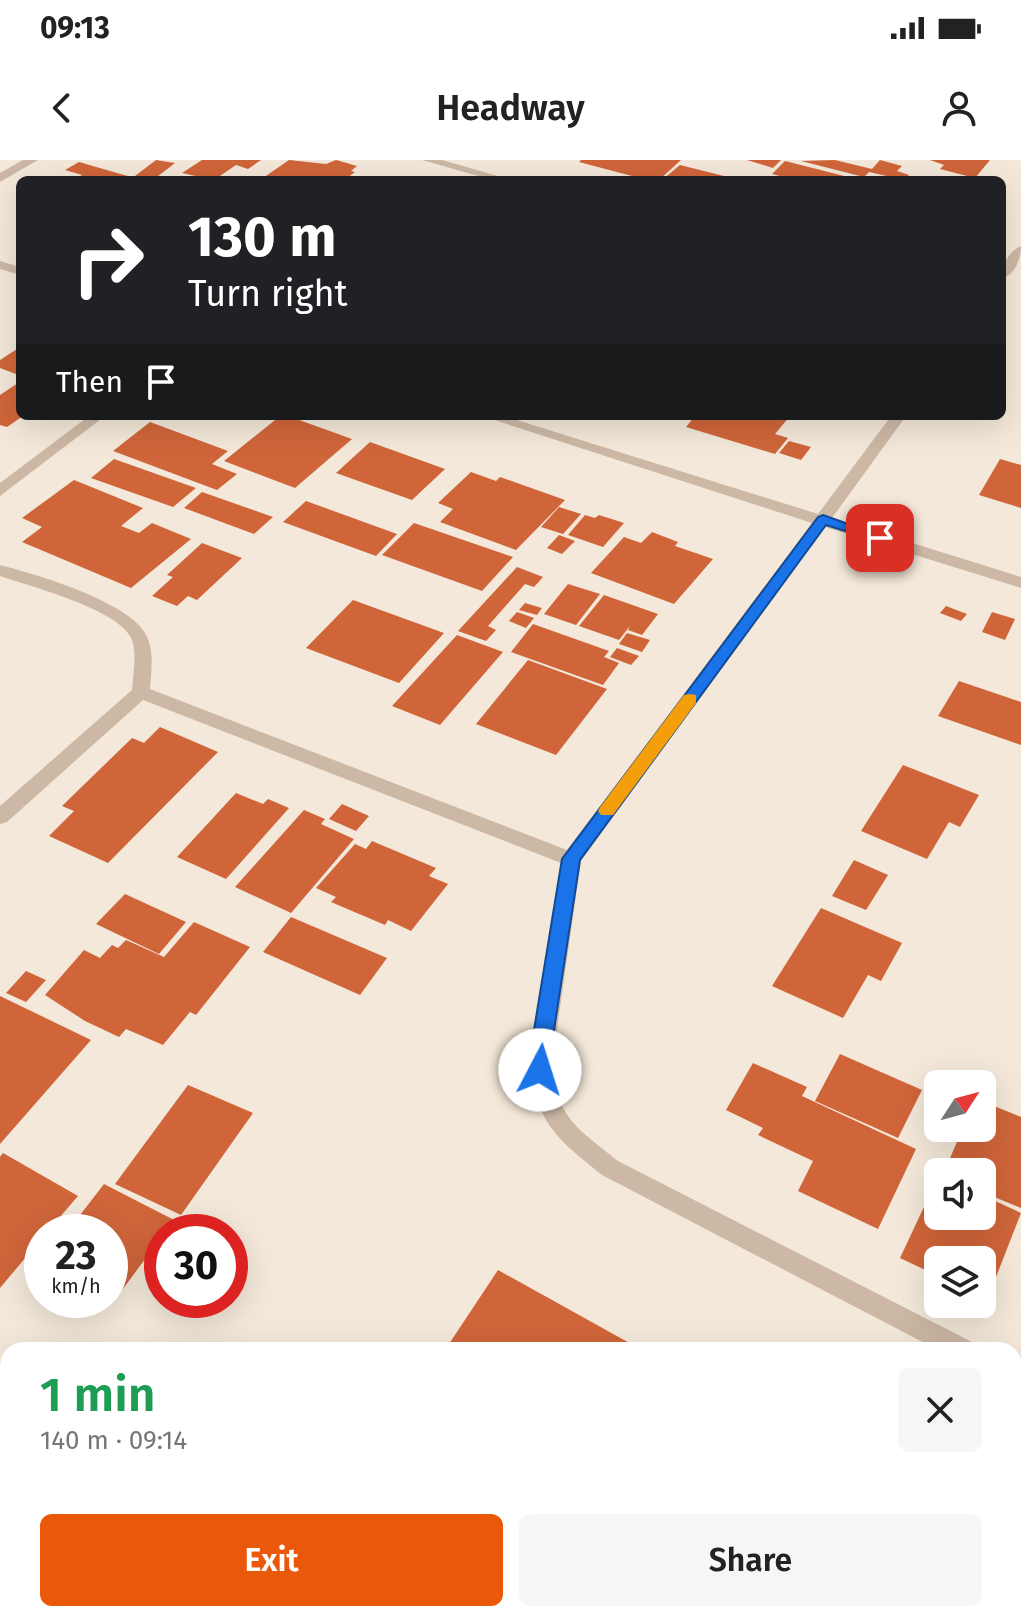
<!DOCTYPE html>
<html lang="en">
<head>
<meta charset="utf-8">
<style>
	body { margin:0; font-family:"Fira Sans",sans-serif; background:#f6f6f6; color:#222; height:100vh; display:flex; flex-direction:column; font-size:30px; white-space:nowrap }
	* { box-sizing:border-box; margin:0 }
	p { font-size:26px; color:#767676 }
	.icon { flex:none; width:44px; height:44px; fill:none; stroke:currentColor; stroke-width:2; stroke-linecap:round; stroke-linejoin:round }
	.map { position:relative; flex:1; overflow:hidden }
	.panel { position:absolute; left:0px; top:1182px; width:1022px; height:280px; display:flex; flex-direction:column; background:#fff; border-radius:24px 24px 0 0; box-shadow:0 8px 32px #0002 }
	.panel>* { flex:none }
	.guide { position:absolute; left:16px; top:16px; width:990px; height:244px; border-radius:12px; box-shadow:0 8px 32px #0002; background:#202124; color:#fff; overflow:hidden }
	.needle { width:52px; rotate:54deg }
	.tools { position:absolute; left:924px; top:910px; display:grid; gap:16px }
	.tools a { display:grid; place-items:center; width:72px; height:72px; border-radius:12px; background:#fff; box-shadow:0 8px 32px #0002; font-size:40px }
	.speed { position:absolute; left:24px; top:1054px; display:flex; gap:16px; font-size:40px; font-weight:700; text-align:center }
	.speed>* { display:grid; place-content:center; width:104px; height:104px; border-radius:50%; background:#fff; box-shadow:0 8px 32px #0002; line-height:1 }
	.speed small { font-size:20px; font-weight:400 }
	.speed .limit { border:12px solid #d22; background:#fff; color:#111 }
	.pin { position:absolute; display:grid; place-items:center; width:68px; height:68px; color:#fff; margin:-34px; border-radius:16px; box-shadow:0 4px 12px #0006 }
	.me { position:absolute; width:88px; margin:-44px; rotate:5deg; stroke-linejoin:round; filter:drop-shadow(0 0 6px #0008) }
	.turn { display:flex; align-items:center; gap:28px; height:168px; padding:0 40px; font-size:36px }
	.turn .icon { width:104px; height:104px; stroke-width:2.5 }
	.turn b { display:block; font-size:56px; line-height:68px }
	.then { display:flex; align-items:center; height:76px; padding:0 40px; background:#0003; gap:16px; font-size:30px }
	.round { display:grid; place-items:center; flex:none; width:84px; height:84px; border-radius:12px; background:#f6f6f6 }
	.head { display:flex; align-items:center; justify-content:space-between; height:136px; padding:0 40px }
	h1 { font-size:48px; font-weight:600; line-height:60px; color:#1e9e55 }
	.primary-button { display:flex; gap:16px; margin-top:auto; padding:16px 40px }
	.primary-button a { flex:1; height:92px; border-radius:12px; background:#ea580c; color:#fff; font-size:32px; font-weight:600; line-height:92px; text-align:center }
	.primary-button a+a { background:#f6f6f6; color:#222 }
	.status { display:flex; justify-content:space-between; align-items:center; height:56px; padding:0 40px; background:#fff; direction:ltr }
	.status svg { height:22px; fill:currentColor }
	header { display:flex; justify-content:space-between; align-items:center; height:104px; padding:0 40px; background:#fff; font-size:36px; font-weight:600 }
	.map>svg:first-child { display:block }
	.building { fill:#d0653a }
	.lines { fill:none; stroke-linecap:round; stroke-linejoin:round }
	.minor { fill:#ccb8a4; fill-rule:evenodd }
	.route { fill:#1a73e8; stroke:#114b97; stroke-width:2 }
	.slow { fill:#f59e0b }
</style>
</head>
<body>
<div class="status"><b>09:13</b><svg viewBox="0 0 49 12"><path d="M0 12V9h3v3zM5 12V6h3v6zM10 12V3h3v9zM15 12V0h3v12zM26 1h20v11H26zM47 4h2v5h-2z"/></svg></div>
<header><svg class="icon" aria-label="back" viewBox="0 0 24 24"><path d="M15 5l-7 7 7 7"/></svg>Headway<svg class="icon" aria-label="person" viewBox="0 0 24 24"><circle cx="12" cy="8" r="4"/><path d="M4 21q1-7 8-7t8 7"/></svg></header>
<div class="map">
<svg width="1021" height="1462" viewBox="0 0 1021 1462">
	<rect width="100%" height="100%" fill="#f3e8d9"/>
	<path class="building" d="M156,0L175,3L153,20L135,16Z
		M202,0H261L248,9L236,5L214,20L182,13Z
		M289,0L326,4L336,0L357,6L351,11L355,12L344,20H260Z
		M581,0H681L659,20H647L579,2Z
		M747,0H781L773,8Z
		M835,0L872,9L880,0L902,6L897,11L909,15L904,20L869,12L864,17L801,1Z
		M930,0H990L975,18L940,9L944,5Z
		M785,1L856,19V20H796L772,14Z
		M79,2L138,19V20H74L82,15L65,10Z
		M680,5L736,19V20H662Z
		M20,187V211L16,214L0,208V200Z
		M18,223L20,224V256H23L7,267L0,265V235Z
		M280,256H288L352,279L295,328L224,301Z
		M695,256H790L775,274L788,278L775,294L686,267Z
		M150,262L228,291L212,304L237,314L217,330L113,291Z
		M789,281L811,287L801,300L779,293Z
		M370,282L445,309L412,340L336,313Z
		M114,299L196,328L173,347L91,318Z
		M1000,299L1021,305V348L979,335Z
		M471,312L496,321L500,317L565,340L516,390L440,362L453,349L438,343Z
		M74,320L143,348L121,366L139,373L152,363L191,379L131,428L22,382L42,367L22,358Z
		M202,332L273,357L254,374L184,348Z
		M306,341L397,374L376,396L283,362Z
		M559,347L581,354L563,374L541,367Z
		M585,355L595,358L599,355L624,363L603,387L568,375Z
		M414,363L513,397L482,431L382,395Z
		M652,372L678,382L675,386L713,399L674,444L591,413L624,377L641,383Z
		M559,375L575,381L562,394L547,388Z
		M202,383L242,398L197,440L188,436L177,446L152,436L173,417L167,415Z
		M517,407L543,417L534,427L525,424L488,466L496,470L486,481L458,471Z
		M568,424L600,434L576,465L544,454Z
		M604,435L658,454L642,475L628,470L630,466L619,480L579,466Z
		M353,440L444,473L399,523L306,488Z
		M525,443L542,448L537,455L519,450Z
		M946,446L967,454L961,461L940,453Z
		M517,452L534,458L526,468L509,461Z
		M992,452L1015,459L1005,480L982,472Z
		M533,464L609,491L604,497L619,503L603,525L511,492Z
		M627,473L650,480L642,492L619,484Z
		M457,475L503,492L440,565L392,546Z
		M617,488L639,496L631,505L610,497Z
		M528,500L607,529L556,595L476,564Z
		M959,521L1021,542V585L938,556Z
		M160,567L218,592L108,703L49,676L74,651L62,646L132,578L144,583Z
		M903,605L979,635L960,667L949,662L927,699L861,671Z
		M236,633L263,644L268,639L289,648L226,719L177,697Z
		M342,644L369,656L356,671L329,659Z
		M304,650L325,659L321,664L354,679L291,753L235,727Z
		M372,681L436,708L429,716L448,724L411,771L388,760L385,765L331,742L336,737L316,728L355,684L366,689Z
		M854,700L888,715L866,750L832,736Z
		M125,734L186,762L159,794L96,764Z
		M821,748L902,783L881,821L868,815L843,858L772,826Z
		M291,757L387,798L360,835L263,792Z
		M194,762L250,787L196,855L190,852L163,885L126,869L119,877L85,861L45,835L84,790L100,798L112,785L118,788L126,780L164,797Z
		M26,811L46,820L26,842L6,833Z
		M0,836L91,880L0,984Z
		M840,894L922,930L898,978L815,941Z
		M753,903L807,927L802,936L916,989L878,1069L798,1031L813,1001L758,975L763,968L726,950Z
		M188,925L253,953L181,1055L115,1024Z
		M982,941L1021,957V1048L982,1032V1012H944L963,968H982Z
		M3,993L78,1036L47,1072H42V1078L0,1128V997Z
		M938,1017V1056H982V1035L1021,1053L987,1140L982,1138V1100H938V1116L900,1098Z
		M104,1024L174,1060L117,1137L110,1133V1072H67Z
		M498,1110L633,1185L630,1190H445Z
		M1014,1374L1021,1377V1462H957L947,1456L948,1454H1014Z
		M299,1454H318L330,1462H294Z
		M482,1454H631L645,1462H478Z
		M651,1454H708L704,1462H666Z
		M742,1454H782L796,1462H738Z"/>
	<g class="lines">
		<path class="minor" d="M23,0H38L0,22V13Z
			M422,0H442L512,20H492Z
			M1021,86C1021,99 1015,114 1002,119C1002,106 1008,91 1021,86Z
			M0,101L20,107V115L0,109Z
			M89,256H105L0,336V323Z
			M482,256H504L818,354L891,256H906L832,358L1021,417V428L825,367L581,701L551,910C562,963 578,968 618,1001L972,1182L976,1190H938L602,1015C558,979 541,968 529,910L561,703L143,540L7,662L0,664V646L132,530C133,514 137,496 132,480C122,450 29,426 0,416V405C35,414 136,443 148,479C154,494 151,513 150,529L567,690L812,363Z
			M1014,1204L1021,1207V1232L1014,1229Z"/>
	</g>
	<path class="route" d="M823,355L887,378L880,382L826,365L580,700L547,916L540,918L533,916L530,910L533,876L562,699L818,357Z"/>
	<path class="slow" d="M690,534L696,535V543L613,655H601L598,651L601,646L684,535Z"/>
</svg>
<div class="tools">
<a><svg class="needle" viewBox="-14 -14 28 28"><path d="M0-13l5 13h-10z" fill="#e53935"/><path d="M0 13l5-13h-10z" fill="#767676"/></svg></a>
<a><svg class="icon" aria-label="sound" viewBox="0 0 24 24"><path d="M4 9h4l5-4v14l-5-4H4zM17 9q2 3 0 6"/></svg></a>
<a><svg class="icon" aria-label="layers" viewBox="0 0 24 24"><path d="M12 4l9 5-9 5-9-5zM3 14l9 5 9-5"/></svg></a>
</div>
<div class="speed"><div>23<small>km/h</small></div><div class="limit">30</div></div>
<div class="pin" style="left:880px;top:378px;background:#d93025"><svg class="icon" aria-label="arrive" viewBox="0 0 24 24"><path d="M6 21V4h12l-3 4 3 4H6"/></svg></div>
<svg class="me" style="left:540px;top:910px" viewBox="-20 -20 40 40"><circle r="19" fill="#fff"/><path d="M0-13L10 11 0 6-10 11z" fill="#1a73e8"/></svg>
<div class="guide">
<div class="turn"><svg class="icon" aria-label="right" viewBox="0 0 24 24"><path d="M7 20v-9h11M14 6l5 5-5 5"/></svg><div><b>130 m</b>Turn right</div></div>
<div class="then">Then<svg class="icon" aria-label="arrive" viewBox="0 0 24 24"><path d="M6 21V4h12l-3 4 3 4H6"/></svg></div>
</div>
<section class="panel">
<div class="head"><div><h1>1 min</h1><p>140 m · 09:14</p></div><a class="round"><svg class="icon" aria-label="close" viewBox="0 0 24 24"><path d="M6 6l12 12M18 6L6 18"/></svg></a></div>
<div class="primary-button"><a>Exit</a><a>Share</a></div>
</section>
</div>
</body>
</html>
